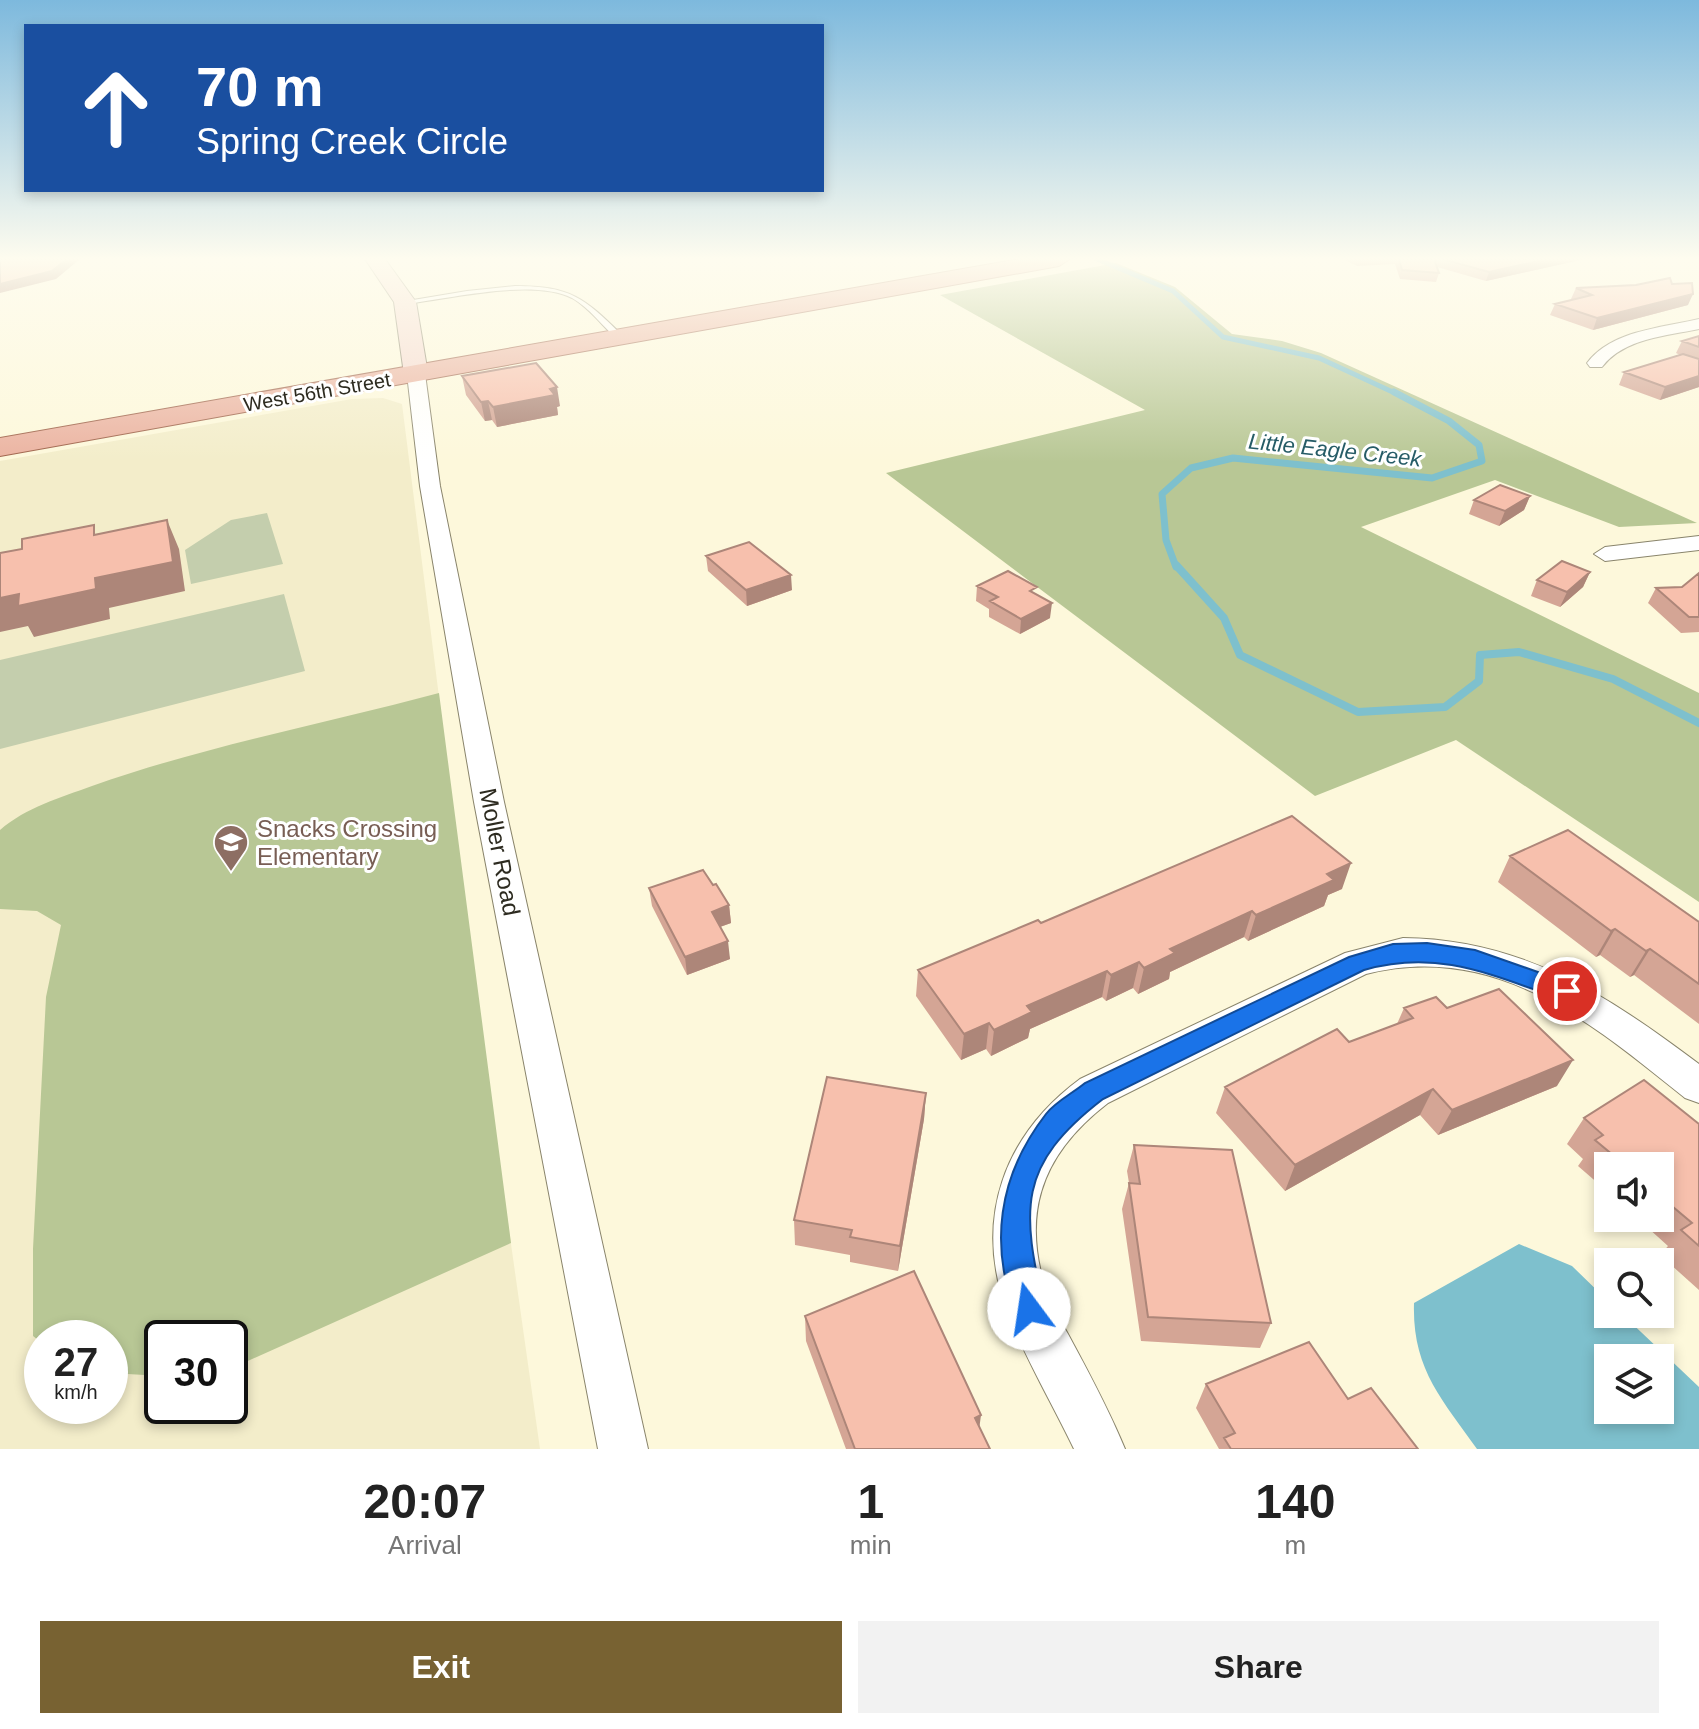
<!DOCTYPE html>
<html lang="en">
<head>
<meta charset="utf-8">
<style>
	body { margin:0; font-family:Arial,sans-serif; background:#f2f2f2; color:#222; height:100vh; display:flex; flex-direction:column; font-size:30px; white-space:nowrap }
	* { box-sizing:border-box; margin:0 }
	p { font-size:26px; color:#767676 }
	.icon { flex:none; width:44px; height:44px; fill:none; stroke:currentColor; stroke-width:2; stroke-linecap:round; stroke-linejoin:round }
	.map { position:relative; height:1449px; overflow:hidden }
	.drawer { display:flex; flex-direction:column; background:#fff; flex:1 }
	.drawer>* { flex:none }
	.top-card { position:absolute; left:24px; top:24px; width:800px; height:168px; border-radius:0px; box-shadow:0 4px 12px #0003; background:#1a4fa0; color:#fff; overflow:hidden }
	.controls { position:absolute; left:1594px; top:1152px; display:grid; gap:16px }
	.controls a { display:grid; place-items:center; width:80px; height:80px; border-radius:0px; background:#fff; box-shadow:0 4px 12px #0003; font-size:40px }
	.speed { position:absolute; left:24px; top:1320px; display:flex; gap:16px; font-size:40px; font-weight:700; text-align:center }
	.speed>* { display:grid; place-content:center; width:104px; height:104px; border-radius:50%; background:#fff; box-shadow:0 4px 12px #0003; line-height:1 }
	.speed small { font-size:20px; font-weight:400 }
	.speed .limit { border:4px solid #111; border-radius:12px; background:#fff; color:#111 }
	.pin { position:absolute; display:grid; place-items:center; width:68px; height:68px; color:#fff; margin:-34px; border:4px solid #fff; border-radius:50%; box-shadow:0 2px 8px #0007 }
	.me { position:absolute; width:88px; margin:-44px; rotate:346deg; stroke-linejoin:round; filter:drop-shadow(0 0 6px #0008) }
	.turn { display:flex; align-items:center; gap:28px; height:168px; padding:0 40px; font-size:36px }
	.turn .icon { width:104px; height:104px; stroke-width:2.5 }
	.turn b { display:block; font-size:56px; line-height:68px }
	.eta { display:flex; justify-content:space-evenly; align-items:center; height:136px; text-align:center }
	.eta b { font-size:48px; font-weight:800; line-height:56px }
	.cta { display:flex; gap:16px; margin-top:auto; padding:16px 40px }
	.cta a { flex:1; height:92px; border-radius:0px; background:#786232; color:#fff; font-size:32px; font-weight:800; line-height:92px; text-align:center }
	.cta a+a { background:#f2f2f2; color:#222 }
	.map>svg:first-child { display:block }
	.built { fill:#f3edca; fill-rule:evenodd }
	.green { fill:#c4cead }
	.forest { fill:#b8c795 }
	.water { fill:#7ec0cd; fill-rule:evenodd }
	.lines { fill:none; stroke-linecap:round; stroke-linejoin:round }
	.stream-far2 { stroke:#7ec0cd; stroke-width:5 }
	.stream-far1 { stroke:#7ec0cd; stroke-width:7 }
	.stream { stroke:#7ec0cd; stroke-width:8 }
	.lane-casing { stroke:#89846b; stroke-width:2 }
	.street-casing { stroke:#89846b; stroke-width:2 }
	.secondary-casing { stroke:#89846b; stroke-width:2 }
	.primary-casing { stroke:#9f634b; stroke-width:2 }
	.lane { fill:#fff; fill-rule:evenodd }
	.street { fill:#fff; fill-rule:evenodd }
	.secondary { fill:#f5d9d0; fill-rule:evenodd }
	.primary { fill:#ebb3a1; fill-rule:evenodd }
	.wall { fill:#d4a595 }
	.shaded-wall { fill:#ad8679 }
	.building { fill:#f7c0ad; stroke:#ad8679; stroke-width:2 }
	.route { fill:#1a73e8; stroke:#114b97; stroke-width:2 }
	.labels { text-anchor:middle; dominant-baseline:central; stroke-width:6; stroke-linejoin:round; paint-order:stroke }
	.far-street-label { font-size:20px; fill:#2d2b20; stroke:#fff }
	.far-water-label { font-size:22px; font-style:italic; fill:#265c67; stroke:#fff }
	.education-label { font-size:24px; fill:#785e54; stroke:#fff; text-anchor:start }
	.street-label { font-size:24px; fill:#2d2b20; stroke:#fff }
</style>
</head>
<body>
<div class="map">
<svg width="1699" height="1449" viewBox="0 0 1699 1449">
	<rect width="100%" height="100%" fill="#fdf8db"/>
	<path class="built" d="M383,398L402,404L484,1053L540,1449H0V461L352,399ZM42,1338H110V1406H42ZM162,1338H230V1406H162Z"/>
	<path class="green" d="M267,513L283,564L191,584L185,550L231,520Z
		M284,594L305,671L0,749V660Z"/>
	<path class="forest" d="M1116,263L1175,287L1232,334L1282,341L1321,353L1697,523L1619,527L1495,480L1361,527L1699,693V902L1456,740L1315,796L886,473L1145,410L940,295Z
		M439,693L511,1243L230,1369V1338H162V1376L110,1373V1338H42V1343L33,1336V1249L46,997L61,925L37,911L0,909V830C27,807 59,798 92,786C205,746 323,724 439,693Z"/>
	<path class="water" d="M1519,1244L1572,1266L1608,1301V1314H1622L1699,1387V1449H1477C1442,1399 1412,1369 1414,1303ZM1608,1358H1660V1410H1608Z"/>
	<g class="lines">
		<path class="stream-far2" d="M1097,259L1173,291L1223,337L1319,358L1397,394"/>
		<path class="stream-far1" d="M1176,567L1166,540L1162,494L1191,468L1233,458L1432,478L1482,461L1479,445L1449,421L1394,392"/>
		<path class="stream" d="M1176,565L1224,618L1240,655L1358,712L1445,707L1479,681L1480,655L1519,652L1613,679L1699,723"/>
		<g class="lane-casing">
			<path id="lane" d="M515,286C573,286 585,299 625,338L618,340C603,327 590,308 572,298C532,278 449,299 405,304L401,302L467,291Z"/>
		</g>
		<g class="street-casing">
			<path id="street" d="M1699,319V329C1667,336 1624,338 1602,367H1590L1587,363C1612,330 1662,328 1699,319Z
				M416,369L425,374L440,486L504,802L648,1449H598L474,802L420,486L407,374Z
				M1699,536V550L1605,561L1594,554L1605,547Z
				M1403,938C1522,939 1607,995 1699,1064V1103L1685,1098C1590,1022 1496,941 1366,974L1108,1103C1039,1156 1019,1218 1050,1302C1054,1313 1062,1323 1068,1334C1088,1371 1109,1410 1125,1449H1074C1052,1403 1025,1358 1007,1311C973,1219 1004,1135 1080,1079L1345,953Z"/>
		</g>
		<g class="secondary-casing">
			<path id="secondary" d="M365,259H385L416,302L428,374L425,379H407L404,374L394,302Z"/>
		</g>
		<g class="primary-casing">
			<path id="primary" d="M1019,259H1070L1059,266L0,456V438Z"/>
		</g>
		<use href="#lane" class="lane"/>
		<use href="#street" class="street"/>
		<use href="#secondary" class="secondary"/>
		<use href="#primary" class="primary"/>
	</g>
	<path class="wall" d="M1343,259H1585L1486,281L1437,267L1439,273L1436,282L1400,279L1395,264L1357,266Z
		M1672,284L1688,305L1593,330L1550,315L1555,304L1573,300L1571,299L1576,288Z
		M1699,336V387L1660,400L1619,385L1624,372L1680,355L1676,353L1682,341Z
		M462,376L560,406L557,407L558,415L497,427L492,420L485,421L466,395Z
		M1530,496L1524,510L1499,526L1469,514L1474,500Z
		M706,556L792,590L747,606L708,571Z
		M1590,572L1583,587L1560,607L1531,596L1537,580Z
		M1699,573V632L1681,633L1648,603L1656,588L1682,587Z
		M977,586L1036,594L1050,618L1020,634L989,617V609L976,601Z
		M1510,856L1699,922V1024L1634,975L1630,977L1600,955L1596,957L1498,882Z
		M713,885L729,905L731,923L720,927L730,959L687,975L652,906L649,888Z
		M1342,889L1328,895L1324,906L1248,941L1244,937L1170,972L1169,979L1138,994L1133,988L1106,1001L1102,997L1030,1029L1028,1038L991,1056L986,1049L961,1060L916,996L918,970L1041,923Z
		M1404,1008H1447L1557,1086L1438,1135L1420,1115L1285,1191L1216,1113L1225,1087L1397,1024Z
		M926,1093L924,1119L898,1271L850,1262V1255L795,1245L794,1220Z
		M1584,1118L1699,1124V1290L1660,1255L1668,1246L1637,1218H1660V1166H1608V1192L1578,1166L1583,1159L1567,1144Z
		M1134,1145L1271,1323L1260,1348L1141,1341L1122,1209L1129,1183L1127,1171Z
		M805,1316L979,1427L990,1449H846L806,1341Z
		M1206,1384L1348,1399L1418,1449H1219L1196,1408Z"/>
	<path class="shaded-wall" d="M67,259H80L56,279L0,293V284Z
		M1547,259H1585L1486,281L1489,272Z
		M1693,294L1688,305L1593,330L1597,318Z
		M1699,376V387L1660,400L1665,387Z
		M557,387L560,406L557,407L558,415L497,427L493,407Z
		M488,401L492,420L485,421L481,402Z
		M1530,496L1524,510L1499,526L1505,511Z
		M167,520L179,549L185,591L109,608L110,619L34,637L28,626L0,632V598L95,578Z
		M1590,572L1583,587L1560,607L1567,592Z
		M791,575L792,590L747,606L746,590Z
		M1052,603L1050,618L1020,634L1021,619Z
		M1351,863L1342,889L1328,895L1324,906L1248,941L1256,915L1327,874Z
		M729,905L731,923L714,929L712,912Z
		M1252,911L1244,937L1170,972L1169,979L1138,994L1144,968L1170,949Z
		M1615,929L1600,955L1596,957L1611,931Z
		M728,941L730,959L687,975L685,957Z
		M1650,949L1634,975L1630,977L1646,951Z
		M1139,962L1133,988L1106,1001L1111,975Z
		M1107,971L1102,997L1030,1029L1028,1038L991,1056L994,1030L1027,1006Z
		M989,1023L986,1049L961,1060L964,1034Z
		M1573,1060L1557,1086L1438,1135L1452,1110Z
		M1433,1089L1420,1115L1285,1191L1295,1165Z
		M926,1093L924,1119L898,1271L900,1246Z
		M981,1415L978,1438L975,1418Z"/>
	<path class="building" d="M0,259H67L52,271L0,284Z
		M1399,259H1434L1439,273L1402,270Z
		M1442,259H1547L1489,272Z
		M1670,278L1672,284L1692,283L1693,294L1597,318L1555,304L1592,295L1576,288L1636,285Z
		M1699,336V347L1682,341Z
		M1683,354L1699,359V376L1665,387L1624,372Z
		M536,363L557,387L550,389L555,395L493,407L488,401L481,402L462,376Z
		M1500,485L1530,496L1505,511L1474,500Z
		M167,520L173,562L95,578L96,589L18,606L19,594L0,598V553L22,549V539L94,525V535Z
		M749,542L791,575L746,590L706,556Z
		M1562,561L1590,572L1567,592L1537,580Z
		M1008,571L1037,587L1030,591L1052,603L1021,619L990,601L998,597L977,586Z
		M1699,573V617H1689L1656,588L1682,587Z
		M1292,816L1351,863L1327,874L1334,880L1256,915L1252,911L1170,949L1175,953L1144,968L1139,962L1111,975L1107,971L1027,1006L1032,1012L994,1030L989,1023L964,1034L918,970L1038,920L1041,923Z
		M1568,830L1699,922V984L1650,949L1646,951L1615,929L1611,931L1510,856Z
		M703,870L713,885L716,884L729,905L712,912L728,941L685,957L649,888Z
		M1499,989L1573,1060L1452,1110L1433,1089L1295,1165L1225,1087L1337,1029L1349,1042L1413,1018L1404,1008L1436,997L1447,1008Z
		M827,1077L926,1093L900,1246L850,1237L852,1230L794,1220Z
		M1644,1080L1699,1124V1246L1681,1230L1692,1223L1660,1196V1166H1626L1595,1140L1603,1135L1584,1118Z
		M1134,1145L1232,1150L1271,1323L1148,1317L1129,1183L1140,1184Z
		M914,1271L981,1415L975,1418L990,1449H855L805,1316Z
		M1309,1342L1348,1399L1371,1388L1418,1449H1231L1224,1438L1235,1433L1206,1384Z"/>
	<linearGradient id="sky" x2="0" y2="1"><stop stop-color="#7db9dd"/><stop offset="0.56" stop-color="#fefcef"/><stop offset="1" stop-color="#fefcef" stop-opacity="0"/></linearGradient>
	<rect width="1699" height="462" fill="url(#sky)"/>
	<path class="route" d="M1427,943L1475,950L1575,985L1578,991L1575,998L1567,1001C1495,977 1441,948 1364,970L1103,1099C1016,1166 1022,1209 1044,1309L1040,1320L1029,1324L1018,1320C988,1246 998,1176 1046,1114C1055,1102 1073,1093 1085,1083L1349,957L1393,944Z"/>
	<defs>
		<g id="school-pin" transform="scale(1.8)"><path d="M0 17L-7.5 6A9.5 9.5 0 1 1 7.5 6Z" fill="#8d6e63" stroke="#fff"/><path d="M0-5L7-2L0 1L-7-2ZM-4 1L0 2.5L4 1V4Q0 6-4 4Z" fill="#fff"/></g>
	</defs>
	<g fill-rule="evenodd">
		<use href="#school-pin" x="231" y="842"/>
	</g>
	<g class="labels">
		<g class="far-street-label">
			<text transform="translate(317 392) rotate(-10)">West 56th Street</text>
		</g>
		<g class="far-water-label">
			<text transform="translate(1335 450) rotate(6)">Little Eagle Creek</text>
		</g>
		<g class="education-label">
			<text x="257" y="828">Snacks Crossing<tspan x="257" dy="28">Elementary</tspan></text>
		</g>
		<g class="street-label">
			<text transform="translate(500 852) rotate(79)">Moller Road</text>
		</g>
	</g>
</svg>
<div class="controls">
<a><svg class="icon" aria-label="sound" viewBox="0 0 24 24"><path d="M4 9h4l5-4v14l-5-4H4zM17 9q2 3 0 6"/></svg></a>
<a><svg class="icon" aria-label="search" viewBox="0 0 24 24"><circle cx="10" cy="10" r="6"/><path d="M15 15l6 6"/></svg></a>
<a><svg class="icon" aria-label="layers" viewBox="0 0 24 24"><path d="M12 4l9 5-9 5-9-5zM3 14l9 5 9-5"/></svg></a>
</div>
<div class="speed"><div>27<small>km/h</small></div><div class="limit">30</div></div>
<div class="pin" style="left:1567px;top:991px;background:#d93025"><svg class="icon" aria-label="arrive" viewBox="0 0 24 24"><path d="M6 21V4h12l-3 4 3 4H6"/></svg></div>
<svg class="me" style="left:1029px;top:1309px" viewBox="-20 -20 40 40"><circle r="19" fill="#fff"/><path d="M0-13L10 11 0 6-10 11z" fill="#1a73e8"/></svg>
<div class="top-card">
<div class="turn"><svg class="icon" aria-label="ahead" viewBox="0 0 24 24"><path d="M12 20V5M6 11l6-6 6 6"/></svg><div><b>70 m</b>Spring Creek Circle</div></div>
</div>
</div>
<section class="drawer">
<div class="eta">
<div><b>20:07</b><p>Arrival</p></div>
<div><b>1</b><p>min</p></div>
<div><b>140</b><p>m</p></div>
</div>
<div class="cta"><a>Exit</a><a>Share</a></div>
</section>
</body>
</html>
